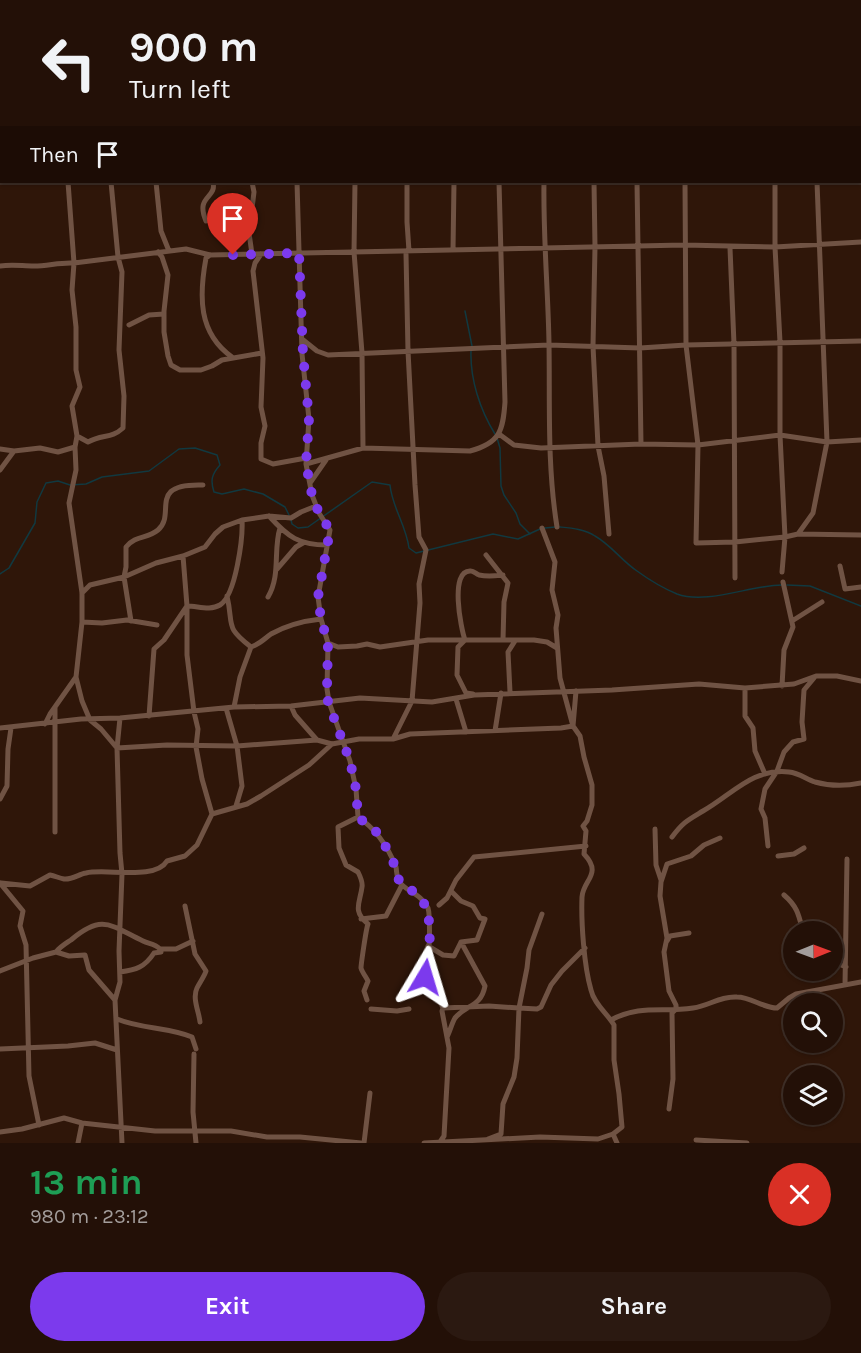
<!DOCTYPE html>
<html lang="en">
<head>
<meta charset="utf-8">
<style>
	body { margin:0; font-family:Karla,sans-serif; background:#2b1911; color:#f1f3f6; height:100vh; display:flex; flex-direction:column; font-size:22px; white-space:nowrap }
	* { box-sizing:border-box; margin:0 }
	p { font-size:20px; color:#a39d9b }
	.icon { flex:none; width:33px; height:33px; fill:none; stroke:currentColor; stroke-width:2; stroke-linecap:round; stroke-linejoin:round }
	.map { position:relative; height:1143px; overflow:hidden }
	.drawer { display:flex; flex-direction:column; background:#231007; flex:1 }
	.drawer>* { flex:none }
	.hud { position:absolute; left:0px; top:0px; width:861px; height:183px; box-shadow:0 2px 4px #0004,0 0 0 2px #403028; background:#231007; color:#f1f3f6; overflow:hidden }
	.needle { width:39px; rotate:89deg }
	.controls { position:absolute; left:783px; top:921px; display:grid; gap:12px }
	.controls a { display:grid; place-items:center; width:60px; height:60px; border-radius:50%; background:#231007; box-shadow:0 2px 4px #0004,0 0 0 2px #403028; font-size:30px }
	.pin { position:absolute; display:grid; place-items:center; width:51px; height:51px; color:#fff; margin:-62px -26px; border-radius:50% 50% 50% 0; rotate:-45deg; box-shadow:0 0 6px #0007 }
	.pin .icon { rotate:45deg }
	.me { position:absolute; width:66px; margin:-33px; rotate:7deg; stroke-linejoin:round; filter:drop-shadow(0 0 4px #0008) }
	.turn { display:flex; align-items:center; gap:21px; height:126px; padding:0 30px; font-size:27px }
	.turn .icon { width:78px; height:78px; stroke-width:2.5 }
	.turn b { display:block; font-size:42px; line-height:51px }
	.then { display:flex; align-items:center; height:57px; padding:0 30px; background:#0003; gap:12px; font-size:22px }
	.round { display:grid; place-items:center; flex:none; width:63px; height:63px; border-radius:32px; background:#2b1911 }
	.headline { display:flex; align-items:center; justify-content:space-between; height:102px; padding:0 30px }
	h1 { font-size:36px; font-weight:700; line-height:45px; color:#1e9e55 }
	.cta { display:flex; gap:12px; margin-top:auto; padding:12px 30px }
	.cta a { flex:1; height:69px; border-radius:36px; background:#7c3aed; color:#fff; font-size:24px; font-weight:700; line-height:69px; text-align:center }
	.cta a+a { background:#2b1911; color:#f1f3f6 }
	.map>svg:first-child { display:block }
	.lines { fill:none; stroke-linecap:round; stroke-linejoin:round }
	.stream { stroke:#113940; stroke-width:1.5 }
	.minor { stroke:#705344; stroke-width:5 }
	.route { stroke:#7c3aed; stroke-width:10; stroke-dasharray:0 18 }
</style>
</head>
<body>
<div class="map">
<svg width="861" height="1143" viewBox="0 0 861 1143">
	<rect width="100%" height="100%" fill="#2f1609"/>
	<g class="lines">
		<path class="stream" d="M465,311L472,346
			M471,351C470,379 480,410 495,434
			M497,438L500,448L501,486L504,495L516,513L520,524L530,534
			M291,520L292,524L298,528L308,527L372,482L390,485C392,507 406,525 409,548L416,553L493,534L518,539L540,529
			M560,527C571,528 585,529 595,536C611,545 622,561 637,571C648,579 665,589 677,594C707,605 751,585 782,585
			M545,528L555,527
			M0,574L9,568L35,523L37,502L46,483L58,481L70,485L86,484L102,477L149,471L179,449L195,448L217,455L220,465C212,474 210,480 214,492L222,494L244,489L263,494L285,507L289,515
			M787,585L810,586L861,606"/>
		<path class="minor" d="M5,0V2
			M56,0V2
			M144,0V2
			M206,0V2
			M248,0V2
			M290,0V2
			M357,0V2
			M401,0V2
			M449,0V2
			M494,0V2
			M635,0V2
			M682,0V2
			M770,0V2
			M814,0V2
			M861,0V1
			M544,2V0
			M589,2V0
			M0,27H2
			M860,43H861
			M0,82H2
			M860,142H861
			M68,182L74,263L72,290L76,327V370L80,387L72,406L77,436L75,447L76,470L69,503L82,593V622L76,677L82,701L90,720L101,729L117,748L167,745L237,746L317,740L332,744L359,739H393L410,734L561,728L573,726L576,691
			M156,182L161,231L169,251
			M297,182L302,354L309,419L306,464L312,495L319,513L330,530L318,597L321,619L328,643L327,689L329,702L350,761L356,789L358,817L338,827L339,848L346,865L358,872C360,876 363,882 362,887C360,903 352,911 368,924C366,929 361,965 361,968C362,972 366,977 368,981L364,991L367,1000
			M355,182L354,252L362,353L363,448
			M407,182V222L409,251
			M544,182C543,235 548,289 549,343C550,404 547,465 557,527
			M594,182L595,247L593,346L598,446L604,476L609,534
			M637,182L641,444
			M685,182L686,345L698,445L696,543L735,542L785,537L798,534L861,535
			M775,182V247L780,342V435L785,537L782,572
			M206,221C195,195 217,199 213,182
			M730,248L734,344L735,578
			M453,250L454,182
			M158,252L162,257L168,275L164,311V332L168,356L171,365L180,370H201L212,366L222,360L262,353
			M252,254L249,233L254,192L252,182
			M261,254L255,263L253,271L263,358L261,407L265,426L261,443V459L273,464L306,458
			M210,255L206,258C199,296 198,333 232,357
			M0,266C12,264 22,266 34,266C48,266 60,262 74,263L186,249L210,255L684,245L775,247L861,242
			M129,325L149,315L164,314
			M302,339L317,351L328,355L549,345L640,348L686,345L861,341
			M499,434L514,445L541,448L641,444L698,445L780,435L827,442L861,440
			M77,436L88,442C103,434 111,439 123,428L124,396L119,350L122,272L118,257L111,182
			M0,449L14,451
			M306,464L363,448L470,451C500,443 503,431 505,402L499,182
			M0,470L14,451L40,448L58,452L75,447
			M310,483L326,460
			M269,516C288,537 299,545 327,545
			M542,528L555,562L552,590L558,615L556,628L560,678L573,726L580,736L584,757L592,785V805L587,821L583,826L586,831L584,854C603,874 583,880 582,897C581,922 584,966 591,990C594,1004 607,1013 614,1025V1060L619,1094L622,1127L613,1134L617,1143
			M798,534L813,513L827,442L817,182
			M486,555L508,583L504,602L503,640
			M183,556L187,606V655L194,712L198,729L196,747L202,779L212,814
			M840,566L845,589L861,587
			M277,569L296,547L303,543
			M82,593L90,585L124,577L156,563L183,556L205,547L215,534L223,527L242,520L269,516L291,518L301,512L316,506
			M227,596C234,626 224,626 251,647
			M268,597C281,575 273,550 280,528
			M131,621L124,577L126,567V547C136,535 147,539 158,530C177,514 146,483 203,485
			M792,621L822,602
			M82,622L102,623L127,620L157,625
			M465,640C461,629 449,569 471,571C474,571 476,574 479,575C488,577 494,576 503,575
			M465,640L458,647L457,675L466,693L473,694
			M328,643L338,647L357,646L367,644L380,647L428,640H534L547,642L557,648
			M782,686L784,650L793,627L783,582
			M745,688V716L753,728L755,751L765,774
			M510,692L508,652L515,641
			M456,699L466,732
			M291,706L295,715L317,740
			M55,707V832
			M234,707L240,677L251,647C260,644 264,639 271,634C287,625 303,621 321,619
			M226,708L237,746L242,786L236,806
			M149,716L154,649L164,640L187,606C198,606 210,611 220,605C236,595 243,537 242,520
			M120,718L117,748L120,853L122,874L119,951L120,982L115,1000L122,1143
			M45,724L50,714L76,677
			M0,728L81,719L120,718L234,707L291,706L360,698L432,702L474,695L612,690L699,684L745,688L794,684L816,676H837L861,681
			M495,731L501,693
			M393,739L412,701L420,603L419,584L426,550L419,537L415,485L408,351L406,254
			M0,799L7,786L8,749L11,728
			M358,817C376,829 388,847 396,867C397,872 396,876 399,881C404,891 421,893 428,908C430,914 430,947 428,954C427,962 423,968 425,976C428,989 438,996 443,1008L442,1011L449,1048L444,1136L440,1142
			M655,829L656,865L661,880
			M672,837C683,822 688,820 703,811C733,794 752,768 789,772C799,773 806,779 815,782C829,786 847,786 861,783
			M768,846L765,818L761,809L765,789L777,771L784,752L793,742L804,739L802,722L804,690L814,678
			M778,856L794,854L804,848
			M0,883L23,911L20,926L26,945L29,1076L39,1125
			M1,883L30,886L50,875C55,876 59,878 64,879C72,880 79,874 86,873C106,868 155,881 167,861L185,856L197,845L212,814L247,804L261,796L309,765L332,744
			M784,895C798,907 799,916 803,932
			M439,905L447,898L456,880L474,857L586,846
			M185,906L195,954L206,971C204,977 200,982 197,988C192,998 199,1012 200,1022
			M542,914L529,950L527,968L519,1008L537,1009L541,1007L551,985L562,971L585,948
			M361,919L386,916L402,885
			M667,941L670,936L689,933
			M428,946L443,955L454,956L461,942L477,940L485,919L480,918L473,906L461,901L451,891
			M56,952C61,946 65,944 71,940C103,913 111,926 143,941C149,944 155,944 160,949H176L193,941
			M832,961L846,967
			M0,971L33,958L56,952L69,956L85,955L89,970L115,1000
			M120,972C136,970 145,967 154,953L161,952
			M845,985L847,859
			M443,1008L489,1006L519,1008L517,1058L514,1077L503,1104L501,1134L488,1139
			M371,1009L397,1011L409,1009
			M117,1019C141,1029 168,1027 192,1037L196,1049
			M611,1020C641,1004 663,1013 693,1008C709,1006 720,996 737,997C751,997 763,1008 777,1008L789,998L796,994L861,982
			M447,1037C450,1031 452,1023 455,1018C467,1004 481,1007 485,986L461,942
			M0,1049L68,1046L95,1043L117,1050
			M194,1054L193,1112L196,1143
			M669,1109L673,1079L672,1013L676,1009V1005L669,991L664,952L667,938L660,896L661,882L667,864L691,856L704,845L720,838
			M0,1132L22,1129L64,1118L82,1123L155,1131H231L267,1137H300L361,1143
			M696,1140L747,1143
			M78,1143L82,1123
			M364,1143L370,1093
			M424,1143L540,1137L598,1139L613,1134"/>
	</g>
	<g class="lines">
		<path class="route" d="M233,255L299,253L303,354L309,419L306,464L312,495L319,513L330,530L318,597L321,619L328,643L327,689L328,702L350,761L356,789L358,817L380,835L396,868V875L402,885L416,893L428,909L430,935L428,956L424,967L425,977"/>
	</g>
</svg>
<div class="controls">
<a><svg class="needle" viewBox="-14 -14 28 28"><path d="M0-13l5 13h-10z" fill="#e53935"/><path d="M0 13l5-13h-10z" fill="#a39d9b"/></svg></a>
<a><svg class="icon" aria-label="search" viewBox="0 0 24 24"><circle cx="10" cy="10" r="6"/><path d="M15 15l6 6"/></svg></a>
<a><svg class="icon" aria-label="layers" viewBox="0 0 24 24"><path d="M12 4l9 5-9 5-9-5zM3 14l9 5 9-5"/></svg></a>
</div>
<div class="pin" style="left:233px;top:255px;background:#d93025"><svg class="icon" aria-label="arrive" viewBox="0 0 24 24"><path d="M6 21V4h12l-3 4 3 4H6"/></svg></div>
<svg class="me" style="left:425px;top:977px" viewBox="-20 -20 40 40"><path d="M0-17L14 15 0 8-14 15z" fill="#7c3aed" stroke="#fff" stroke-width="4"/></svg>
<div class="hud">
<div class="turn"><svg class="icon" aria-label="left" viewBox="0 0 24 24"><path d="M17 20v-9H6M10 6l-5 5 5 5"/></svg><div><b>900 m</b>Turn left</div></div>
<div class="then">Then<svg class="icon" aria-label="arrive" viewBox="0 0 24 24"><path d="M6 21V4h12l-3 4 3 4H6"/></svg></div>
</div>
</div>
<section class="drawer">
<div class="headline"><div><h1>13 min</h1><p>980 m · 23:12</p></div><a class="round" style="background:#d93025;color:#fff"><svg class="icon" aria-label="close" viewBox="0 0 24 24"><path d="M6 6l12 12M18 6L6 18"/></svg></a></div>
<div class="cta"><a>Exit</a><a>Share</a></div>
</section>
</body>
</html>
